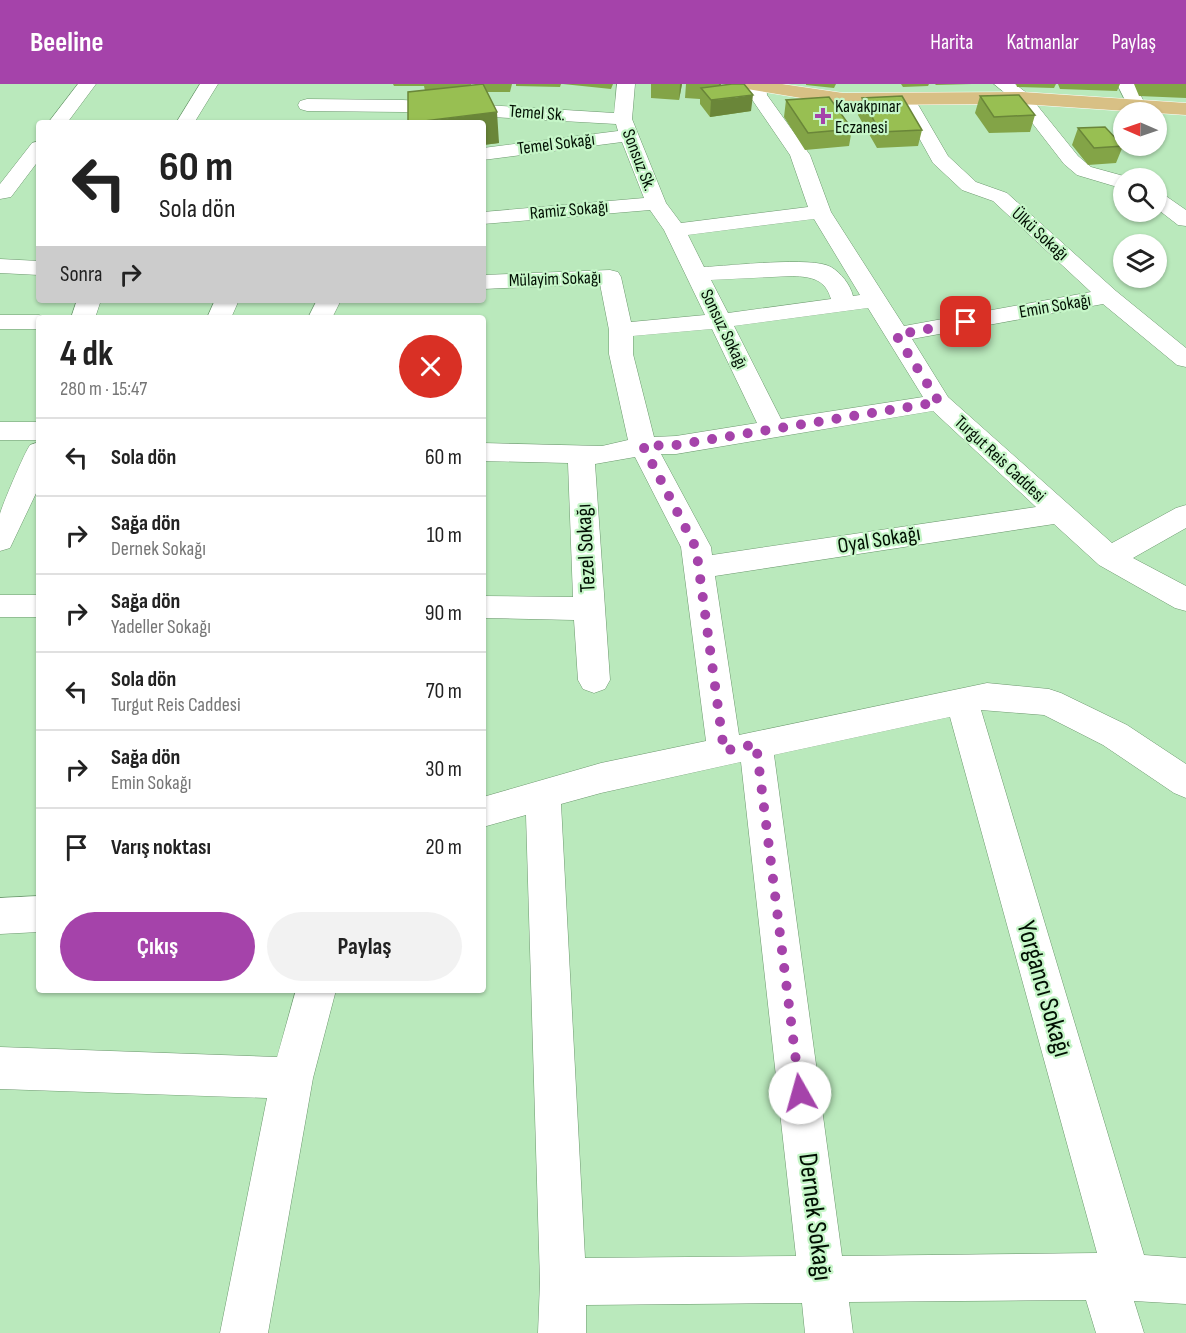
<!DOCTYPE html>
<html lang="tr">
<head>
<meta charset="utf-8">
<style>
	body { margin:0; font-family:"Sofia Sans Condensed",sans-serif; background:#f2f2f2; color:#222; height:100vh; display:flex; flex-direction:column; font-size:22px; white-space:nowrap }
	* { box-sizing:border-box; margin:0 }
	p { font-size:20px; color:#767676 }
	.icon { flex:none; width:33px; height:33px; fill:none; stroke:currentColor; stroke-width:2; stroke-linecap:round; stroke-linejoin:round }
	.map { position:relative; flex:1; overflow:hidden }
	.panel { position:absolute; left:36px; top:231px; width:450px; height:678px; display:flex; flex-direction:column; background:#fff; border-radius:6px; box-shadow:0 2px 4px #0004 }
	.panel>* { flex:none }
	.guide { position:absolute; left:36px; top:36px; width:450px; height:183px; border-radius:6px; box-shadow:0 2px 4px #0004; background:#fff; color:#222; overflow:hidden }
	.needle { width:39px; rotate:272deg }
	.buttons { position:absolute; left:1113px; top:18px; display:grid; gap:12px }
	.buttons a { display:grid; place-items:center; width:54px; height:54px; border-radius:50%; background:#fff; box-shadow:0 2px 4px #0004; font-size:30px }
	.pin { position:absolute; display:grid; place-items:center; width:51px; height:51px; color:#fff; margin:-26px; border-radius:12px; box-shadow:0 3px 9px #0006 }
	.me { position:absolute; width:66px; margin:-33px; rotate:353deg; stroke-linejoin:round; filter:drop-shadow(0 0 4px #0008) }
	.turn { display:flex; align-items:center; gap:21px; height:126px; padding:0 24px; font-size:27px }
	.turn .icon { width:78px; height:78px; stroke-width:2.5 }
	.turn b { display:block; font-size:42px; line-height:51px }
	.then { display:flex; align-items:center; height:57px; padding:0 24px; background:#0003; gap:12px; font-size:22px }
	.round { display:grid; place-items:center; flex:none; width:63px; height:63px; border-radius:32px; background:#f2f2f2 }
	.summary { display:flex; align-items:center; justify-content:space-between; height:102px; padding:0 24px }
	h1 { font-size:36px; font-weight:700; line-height:45px }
	.button { display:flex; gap:12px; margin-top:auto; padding:12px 24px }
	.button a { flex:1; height:69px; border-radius:36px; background:#a543aa; color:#fff; font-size:24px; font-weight:700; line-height:69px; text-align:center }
	.button a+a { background:#f2f2f2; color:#222 }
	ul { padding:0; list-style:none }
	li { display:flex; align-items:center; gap:18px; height:78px; padding:0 24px; border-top:2px solid #e0e0e0 }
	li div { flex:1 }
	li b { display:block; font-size:22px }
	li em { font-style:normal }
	header { display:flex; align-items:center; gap:36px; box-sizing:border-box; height:84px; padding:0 30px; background:#a543aa; color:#fff }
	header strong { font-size:28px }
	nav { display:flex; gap:33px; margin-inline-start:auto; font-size:21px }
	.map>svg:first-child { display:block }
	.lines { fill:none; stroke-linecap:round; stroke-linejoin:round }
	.minor-casing { stroke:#6c986e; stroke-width:1 }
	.major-casing { stroke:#fff; stroke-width:1 }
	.minor { fill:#fff; fill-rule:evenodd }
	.major { fill:#d8c085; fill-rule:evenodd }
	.wall { fill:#83a447 }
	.shaded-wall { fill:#6a8639 }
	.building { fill:#98bf52; stroke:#6a8639; stroke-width:1.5 }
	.route { stroke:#a543aa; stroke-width:10; stroke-dasharray:0 18 }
	.poi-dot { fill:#a543aa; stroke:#c6f6c8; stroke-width:2 }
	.labels { text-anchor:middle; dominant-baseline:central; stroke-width:4.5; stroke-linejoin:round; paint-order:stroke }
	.far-poi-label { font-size:18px; fill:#021003; stroke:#c6f6c8; text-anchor:start }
	.far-street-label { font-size:18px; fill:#021003; stroke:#c6f6c8 }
	.street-label { font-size:22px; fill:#021003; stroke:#c6f6c8 }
	.near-street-label { font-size:27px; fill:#021003; stroke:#c6f6c8 }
</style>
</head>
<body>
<header>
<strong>Beeline</strong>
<nav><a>Harita</a><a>Katmanlar</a><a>Paylaş</a></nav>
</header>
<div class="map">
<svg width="1186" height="1249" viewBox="0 0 1186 1249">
	<rect width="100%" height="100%" fill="#bae9bc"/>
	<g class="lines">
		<g class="minor-casing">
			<path id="minor" d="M78,0H96L67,39H48Z
				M200,0H218L194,39H176Z
				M617,0H635L632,35L666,119L681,139L808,123L790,71L749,11L748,0H766L767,11L810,71L831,128L904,242L1091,208L993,117L962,106L933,79L898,16L901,12H913L948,72L976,98L1007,109L1116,207L1186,264V283L1177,281L1103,220L912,255L948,313L1112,459L1176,424L1186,421V444L1133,474L1186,502V527L1175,524L1099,481L1054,440L715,492L739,651L987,599L1049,605L1061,609L1127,641L1186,680V714L1174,709L1103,661L1044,631L981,626L1144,1171L1186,1174V1220L1134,1217L1144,1249H1096L1086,1216L849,1218L853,1249H805L802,1219L586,1221V1249H538L540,1198L526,731L483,743V713L601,679L706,657L681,463L635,373L595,380L610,596L605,605L594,609L583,605L578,596L574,536L483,534V512L573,513L568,379L483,377V359L602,362L628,356L609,270V246L600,200L483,205V191L610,186L618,188L621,193L631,238L705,231L664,146L650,126L483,140V128L644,114L622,58L483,76V64L618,47L616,40L403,28L307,27L300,25L298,21L300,17L307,15L403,16L614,29ZM814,135L860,211L853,212C850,200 841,189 831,183C813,172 729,182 704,183L688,151ZM793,192C812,193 825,195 831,215L728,229L711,196ZM868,224L923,313L781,335L734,242ZM712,245L757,339L676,352L654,353L633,270V252ZM933,327L1036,423L712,471L711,463L661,370H676ZM950,633L1097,1169L842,1172L774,671ZM741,678L796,1172L585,1174L561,720L601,709Z
				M994,0H1015L1028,10L1078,72L1091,83L1131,94H1124V105L1077,91L1064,80L1016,18Z
				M1117,0H1135L1145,20L1143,24H1129Z
				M39,57V76L11,113L0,115V100L32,59Z
				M1156,108L1163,110L1186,126V142L1178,141L1156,124Z
				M0,175L39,177V191L0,189Z
				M77,216H101L95,234H71Z
				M215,216H239L231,234H207Z
				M317,216H341L332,234H308Z
				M0,231H39L48,234H39V245H0Z
				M0,338H39V356H0Z
				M39,358V403L10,464L0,467C0,455 0,442 0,430C1,424 25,367 30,361Z
				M0,511H39V533H0Z
				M39,812V848L0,850V814Z
				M296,906H336L313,994L268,1249H220L267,1014L0,1005V963L277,973Z"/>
		</g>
		<g class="major-casing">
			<path id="major" d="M738,0H782L843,9L1022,8L1186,19V31L1022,20L843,21L741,4Z"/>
		</g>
		<use href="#minor" class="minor"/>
		<use href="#major" class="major"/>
	</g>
	<path class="wall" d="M393,0H471V2L481,0H512L510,8H486L499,59L483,61V39L425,7L424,2H394Z
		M516,0H561L560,3L516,2Z
		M563,0H613L611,5Z
		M651,0H682L679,16L651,14Z
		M686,0H721V1L751,27L710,33L700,20V15L685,14Z
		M806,0H836L834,4L806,1Z
		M901,0H929L928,2L903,3Z
		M935,0H972L936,1Z
		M1016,0H1056L1054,4L1017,3Z
		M1058,0H1120L1117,7L1060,5Z
		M1134,0H1186V14L1139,12Z
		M980,12L1035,31L1030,48L989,49L975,29Z
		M862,14L922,46L918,62L877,64L858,31Z
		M786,16L852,45L849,62L805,66L784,33Z
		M1078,44L1123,62L1116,79L1088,81L1072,61Z"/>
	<path class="shaded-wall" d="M680,0H682L679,16Z
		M719,0H721L718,16L753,11L751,27L710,33L711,16H717Z
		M497,28L499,59L483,61V39H409Z"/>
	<path class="building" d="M483,0L497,28L408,39V8Z
		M732,0H744L753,11L711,16L701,4Z
		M1019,11L1035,31L994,33L980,12Z
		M902,12L922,46L880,48L862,14Z
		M829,13L852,45L808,49L786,16Z
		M1105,43L1123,62L1094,64L1078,44Z"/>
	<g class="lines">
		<path class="route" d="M800,1009L756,660L724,667L696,464L643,362L676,361L939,318L896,251L966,238"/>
	</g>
	<path class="poi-dot" d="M820 23h6v6h6v6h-6v6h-6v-6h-6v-6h6z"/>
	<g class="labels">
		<g class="far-poi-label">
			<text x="835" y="22">Kavakpınar<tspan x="835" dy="21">Eczanesi</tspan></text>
		</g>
		<g class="far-street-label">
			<text transform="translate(537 29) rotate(4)">Temel Sk.</text>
			<text transform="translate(556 60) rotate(-7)">Temel Sokağı</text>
			<text transform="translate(639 76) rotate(69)">Sonsuz Sk.</text>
			<text transform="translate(569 126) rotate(-5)">Ramiz Sokağı</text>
			<text transform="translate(1040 150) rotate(42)">Ülkü Sokağı</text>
			<text transform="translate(555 195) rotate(-2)">Mülayim Sokağı</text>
			<text transform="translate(1055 222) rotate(-10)">Emin Sokağı</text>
			<text transform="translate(724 245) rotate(64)">Sonsuz Sokağı</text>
			<text transform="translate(1000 375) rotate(43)">Turgut Reis Caddesi</text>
		</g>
		<g class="street-label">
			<text transform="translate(879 456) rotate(-9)">Oyal Sokağı</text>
			<text transform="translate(586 464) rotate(-93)">Tezel Sokağı</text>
		</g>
		<g class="near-street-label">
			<text transform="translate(1044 905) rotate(74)">Yorgancı Sokağı</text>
			<text transform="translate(815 1133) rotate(83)">Dernek Sokağı</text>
		</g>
	</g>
</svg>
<div class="buttons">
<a><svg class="needle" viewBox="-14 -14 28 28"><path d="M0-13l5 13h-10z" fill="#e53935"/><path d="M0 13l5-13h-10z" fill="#767676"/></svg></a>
<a><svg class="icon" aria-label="search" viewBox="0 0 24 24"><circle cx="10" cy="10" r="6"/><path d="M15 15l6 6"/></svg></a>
<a><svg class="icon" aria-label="layers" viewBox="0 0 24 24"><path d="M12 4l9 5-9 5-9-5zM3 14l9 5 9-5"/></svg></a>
</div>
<div class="pin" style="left:966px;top:238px;background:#d93025"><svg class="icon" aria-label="arrive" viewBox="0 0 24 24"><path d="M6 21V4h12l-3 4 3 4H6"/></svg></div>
<svg class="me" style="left:800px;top:1009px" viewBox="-20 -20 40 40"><circle r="19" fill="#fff"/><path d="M0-13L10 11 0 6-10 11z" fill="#a543aa"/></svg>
<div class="guide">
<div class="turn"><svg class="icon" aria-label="left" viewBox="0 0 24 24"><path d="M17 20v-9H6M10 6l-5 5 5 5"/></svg><div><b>60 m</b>Sola dön</div></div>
<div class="then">Sonra<svg class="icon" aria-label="right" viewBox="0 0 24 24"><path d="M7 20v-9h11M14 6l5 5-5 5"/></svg></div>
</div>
<section class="panel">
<div class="summary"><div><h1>4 dk</h1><p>280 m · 15:47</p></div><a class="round" style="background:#d93025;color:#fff"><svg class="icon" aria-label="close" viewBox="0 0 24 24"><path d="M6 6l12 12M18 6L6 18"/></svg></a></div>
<ul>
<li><svg class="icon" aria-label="left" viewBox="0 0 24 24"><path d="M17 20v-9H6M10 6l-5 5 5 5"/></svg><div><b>Sola dön</b></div><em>60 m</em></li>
<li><svg class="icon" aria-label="right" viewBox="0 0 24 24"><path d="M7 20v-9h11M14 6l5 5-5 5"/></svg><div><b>Sağa dön</b><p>Dernek Sokağı</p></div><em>10 m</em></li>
<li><svg class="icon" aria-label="right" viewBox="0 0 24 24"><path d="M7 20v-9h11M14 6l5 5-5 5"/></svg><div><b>Sağa dön</b><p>Yadeller Sokağı</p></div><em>90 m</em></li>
<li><svg class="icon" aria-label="left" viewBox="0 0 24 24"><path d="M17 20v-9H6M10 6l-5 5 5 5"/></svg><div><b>Sola dön</b><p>Turgut Reis Caddesi</p></div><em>70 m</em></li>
<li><svg class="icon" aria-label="right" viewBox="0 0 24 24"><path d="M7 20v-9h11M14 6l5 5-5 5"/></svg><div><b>Sağa dön</b><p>Emin Sokağı</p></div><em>30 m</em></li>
<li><svg class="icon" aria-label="arrive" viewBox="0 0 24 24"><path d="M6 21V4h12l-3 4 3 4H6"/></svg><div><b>Varış noktası</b></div><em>20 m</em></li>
</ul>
<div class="button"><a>Çıkış</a><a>Paylaş</a></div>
</section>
</div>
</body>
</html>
